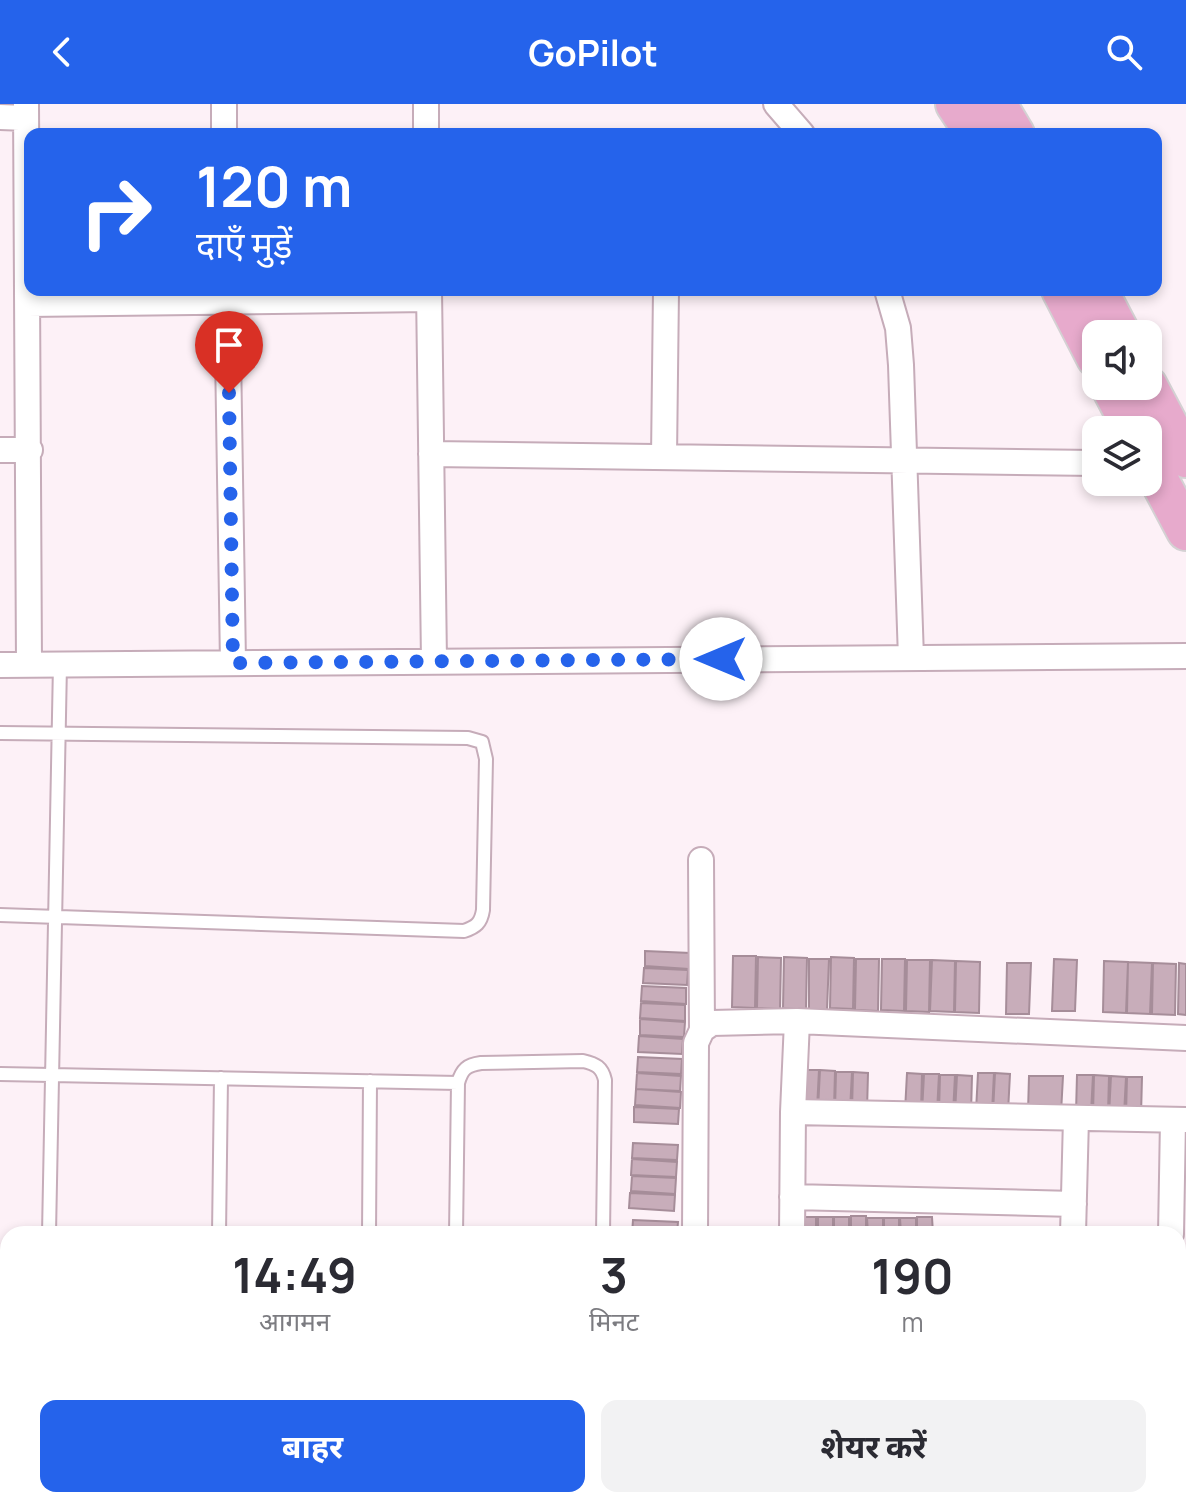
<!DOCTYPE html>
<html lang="hi">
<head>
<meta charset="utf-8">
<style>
	body { margin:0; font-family:Manrope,"Noto Sans Devanagari",sans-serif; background:#f2f2f3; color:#2b2b33; height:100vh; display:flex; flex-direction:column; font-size:30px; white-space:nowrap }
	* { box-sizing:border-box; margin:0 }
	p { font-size:26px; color:#7c7c81 }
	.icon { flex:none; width:44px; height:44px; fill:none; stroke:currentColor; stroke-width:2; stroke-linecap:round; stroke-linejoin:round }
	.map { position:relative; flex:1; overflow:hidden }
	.side { position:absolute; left:0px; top:1122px; width:1186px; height:282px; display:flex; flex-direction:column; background:#fff; border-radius:24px 24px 0 0; box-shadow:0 4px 12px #0003 }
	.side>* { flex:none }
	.hud { position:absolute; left:24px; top:24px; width:1138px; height:168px; border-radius:16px; box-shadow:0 4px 12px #0003; background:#2563eb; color:#fff; overflow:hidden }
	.buttons { position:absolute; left:1082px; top:216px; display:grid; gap:16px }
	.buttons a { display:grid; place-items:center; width:80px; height:80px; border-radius:16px; background:#fff; box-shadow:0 4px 12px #0003; font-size:40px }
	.pin { position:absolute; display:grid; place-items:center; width:68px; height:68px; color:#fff; margin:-82px -34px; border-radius:50% 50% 50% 0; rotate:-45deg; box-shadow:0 0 8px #0007 }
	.pin .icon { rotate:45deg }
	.me { position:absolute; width:88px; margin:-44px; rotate:270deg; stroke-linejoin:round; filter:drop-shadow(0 0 6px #0008) }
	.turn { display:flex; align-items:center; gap:28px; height:168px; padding:0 40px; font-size:36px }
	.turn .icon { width:104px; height:104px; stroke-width:2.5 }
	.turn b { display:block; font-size:56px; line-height:68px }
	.eta { display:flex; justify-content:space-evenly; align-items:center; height:136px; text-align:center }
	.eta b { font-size:48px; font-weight:700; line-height:56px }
	.action { display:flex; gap:16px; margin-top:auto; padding:16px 40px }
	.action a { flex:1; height:92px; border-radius:16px; background:#2563eb; color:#fff; font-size:32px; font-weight:700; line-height:92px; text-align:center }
	.action a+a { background:#f2f2f3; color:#2b2b33 }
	header { display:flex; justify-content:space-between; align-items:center; height:104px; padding:0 40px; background:#2563eb; color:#fff; font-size:36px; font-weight:700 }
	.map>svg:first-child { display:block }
	.green { fill:#fdd1e7 }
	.building { fill:#c8adba; stroke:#a68d99; stroke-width:2 }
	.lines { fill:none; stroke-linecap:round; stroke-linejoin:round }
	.lane-casing { stroke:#c6acb9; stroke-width:16 }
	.street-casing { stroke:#c6acb9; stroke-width:28 }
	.primary-casing { stroke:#d4d1d3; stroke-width:42 }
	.lane { stroke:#fff; stroke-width:12 }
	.street { stroke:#fff; stroke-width:24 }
	.primary { stroke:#e7aacc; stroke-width:38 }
	.route { stroke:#2563eb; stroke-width:14; stroke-dasharray:0 25.2 }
</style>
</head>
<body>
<header><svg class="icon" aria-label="back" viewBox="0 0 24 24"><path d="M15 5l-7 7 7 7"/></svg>GoPilot<svg class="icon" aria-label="search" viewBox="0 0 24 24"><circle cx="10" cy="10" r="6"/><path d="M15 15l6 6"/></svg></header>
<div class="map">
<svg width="1186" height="1403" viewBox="0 0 1186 1403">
	<rect width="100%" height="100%" fill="#fdf1f7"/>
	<path class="green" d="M802,1396H1052L1051,1403H842Z"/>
	<path class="building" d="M645,847L690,849L689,865L645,862Z
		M733,852H756L755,904L732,903Z
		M758,853L781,854L780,905L757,904Z
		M784,853L807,854L806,905L783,904Z
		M831,853L854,854L853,905L830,904Z
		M809,855H829L827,906L809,905Z
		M856,855H879L878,907L855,906Z
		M882,855H905L904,907L881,906Z
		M1054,855L1077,856L1075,907H1052Z
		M907,856H930L929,908L906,907Z
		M932,856L955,857L954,908L930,907Z
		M956,857L980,858L979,909L955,908Z
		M1104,857L1128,858L1126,909L1103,908Z
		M1128,858L1152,859L1150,910L1127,909Z
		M1007,859H1031L1029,910H1006Z
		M1153,859L1176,860L1175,911L1152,910Z
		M1179,859L1186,860V911L1178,910Z
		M644,864L688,866L687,881L643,879Z
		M642,882L686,884V900L641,897Z
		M641,899L685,901V917L640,914Z
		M640,915L685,918L684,933L640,931Z
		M639,932L683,935L682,950L638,948Z
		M638,953L682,955L681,970L637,968Z
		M804,966H819L817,1005L802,1004Z
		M820,966L835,967L834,1005H818Z
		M836,968H852L850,1006H835Z
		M853,968L868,969L867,1007L852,1006Z
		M637,969L681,972L680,987L636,985Z
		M907,969L922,970L921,1008L905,1007Z
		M978,969H994L992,1008L976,1007Z
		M995,969L1010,970L1008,1008H993Z
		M924,970H939L937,1008H922Z
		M940,971H955L953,1010L939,1009Z
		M957,971L972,972L971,1010L955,1009Z
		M1077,971H1093L1091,1009H1076Z
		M1094,971L1109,972L1108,1010H1093Z
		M1029,972H1063L1061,1009L1028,1008Z
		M1111,972L1126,973L1124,1011H1109Z
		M1127,973H1142L1141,1012L1126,1011Z
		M636,985L681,988L680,1004L635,1001Z
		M634,1003L679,1005L678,1020L634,1018Z
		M633,1039L678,1041L677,1056L632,1054Z
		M632,1055L677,1058L676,1073L631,1071Z
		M632,1072L676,1074L675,1090L631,1087Z
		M630,1089L675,1091L674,1107L629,1104Z
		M851,1112H866V1130H851Z
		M801,1113H816V1130H801Z
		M818,1113H833V1130H818Z
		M834,1113H849V1130H834Z
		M917,1113H932L933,1130H917Z
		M867,1114H883V1130H868Z
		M884,1114H899V1130H884Z
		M900,1114H916V1130H901Z
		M633,1116L678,1118L677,1130H632Z
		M622,1396H666V1403H621Z"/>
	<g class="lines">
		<g class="lane-casing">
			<path id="lane" d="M0,629L468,634L482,638L486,655L483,806C481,819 476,823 464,827L0,811
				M0,970L458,979
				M49,1130L60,560
				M219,1130L221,974
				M369,1130L370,977
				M456,1130L458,979C462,965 467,961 481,959L583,957C596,960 602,963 605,976L603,1130
				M44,1403V1396
				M215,1403V1396
				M367,1403V1396
				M454,1403V1396
				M600,1403V1396"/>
		</g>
		<g class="street-casing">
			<path id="street" d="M26,0L29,560
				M224,0V30
				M426,0V30
				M776,0L802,30
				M0,13L26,14
				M227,186L233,559
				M429,186L434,557
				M887,186L898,224L901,261L911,554
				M28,200L429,195
				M0,346H30
				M431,350L1096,359
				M664,353L666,186
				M0,561L1186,552
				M701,756L702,926
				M793,1008L1186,1016
				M792,1093L1074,1100
				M695,1130L696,939L702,926L712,919L797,917L1186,934
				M792,1130L793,1008L797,917
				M1073,1130L1076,1014
				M1171,1130L1173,1016
				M730,1396L770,1403
				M692,1403V1396
				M790,1403V1396
				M1065,1403V1396
				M1167,1403V1396"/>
		</g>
		<g class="primary-casing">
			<path id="primary" d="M955,0L975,30
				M997,0L1015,30
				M1061,186L1096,254
				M1098,186L1121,230
				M1110,282L1133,326
				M1148,282L1186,354
				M1148,355L1186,427"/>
		</g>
		<use href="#lane" class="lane"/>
		<use href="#street" class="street"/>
		<use href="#primary" class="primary"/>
	</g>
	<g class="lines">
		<path class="route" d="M229,289L233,559L721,555"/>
	</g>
</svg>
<div class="buttons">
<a><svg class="icon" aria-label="sound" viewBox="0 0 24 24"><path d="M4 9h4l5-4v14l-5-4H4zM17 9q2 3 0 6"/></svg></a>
<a><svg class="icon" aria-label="layers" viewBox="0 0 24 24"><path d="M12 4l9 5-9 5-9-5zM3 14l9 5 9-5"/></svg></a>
</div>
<div class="pin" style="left:229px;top:289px;background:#d93025"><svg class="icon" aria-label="arrive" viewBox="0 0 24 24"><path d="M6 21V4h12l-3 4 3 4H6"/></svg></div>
<svg class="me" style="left:721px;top:555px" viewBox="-20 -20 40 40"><circle r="19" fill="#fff"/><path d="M0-13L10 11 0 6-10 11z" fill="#2563eb"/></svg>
<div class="hud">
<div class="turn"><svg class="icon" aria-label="right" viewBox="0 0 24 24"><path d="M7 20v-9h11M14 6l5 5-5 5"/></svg><div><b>120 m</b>दाएँ मुड़ें</div></div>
</div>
<section class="side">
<div class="eta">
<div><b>14:49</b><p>आगमन</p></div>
<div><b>3</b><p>मिनट</p></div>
<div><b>190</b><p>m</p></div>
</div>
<div class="action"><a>बाहर</a><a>शेयर करें</a></div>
</section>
</div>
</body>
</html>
